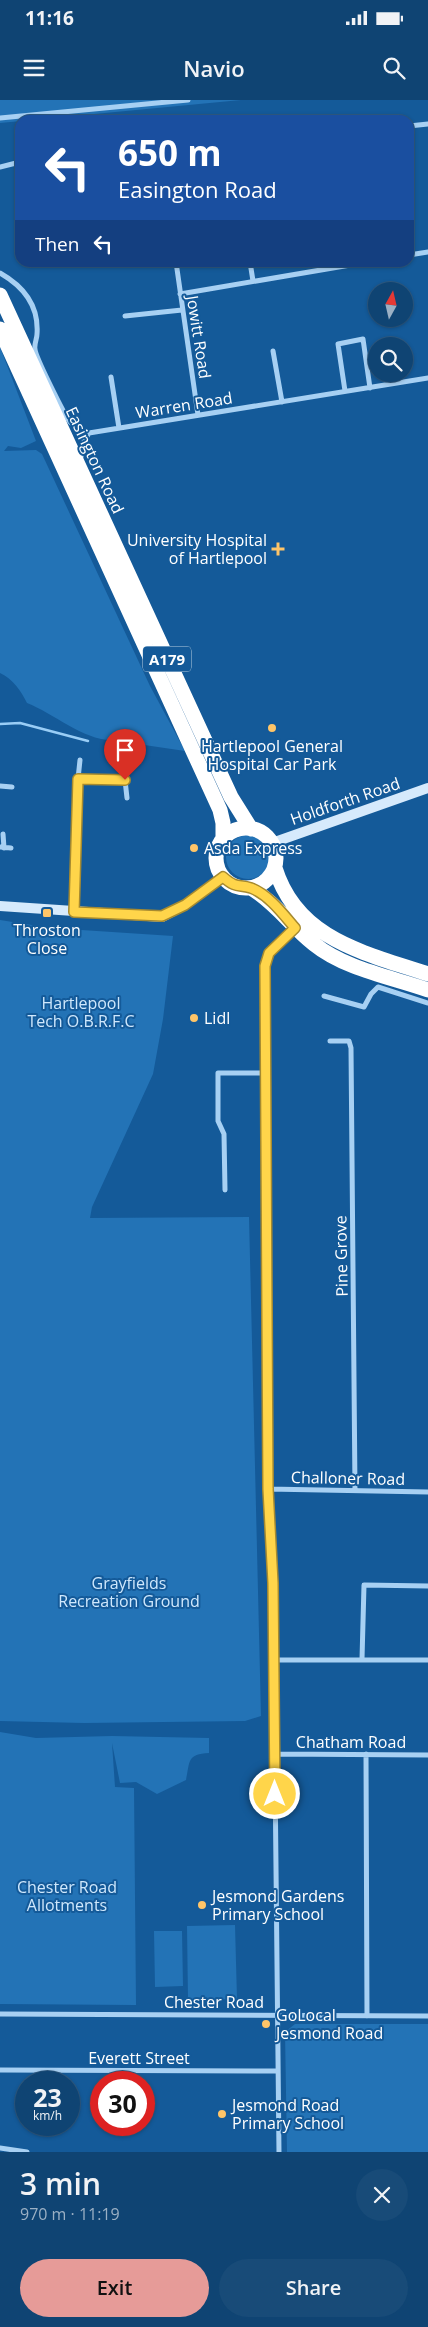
<!DOCTYPE html>
<html lang="en">
<head>
<meta charset="utf-8">
<style>
	body { margin:0; font-family:"Open Sans",sans-serif; background:#184b78; color:#f1f3f6; height:100vh; display:flex; flex-direction:column; font-size:19px; white-space:nowrap }
	* { box-sizing:border-box; margin:0 }
	p { font-size:16px; color:#9bb0c4 }
	.icon { flex:none; width:28px; height:28px; fill:none; stroke:currentColor; stroke-width:2; stroke-linecap:round; stroke-linejoin:round }
	.map { position:relative; height:2052px; overflow:hidden }
	.panel { display:flex; flex-direction:column; background:#0f4473; flex:1 }
	.panel>* { flex:none }
	.guide { position:absolute; left:15px; top:15px; width:399px; height:152px; border-radius:15px; box-shadow:0 1px 4px #0004,0 0 0 1px #2f5c85; background:#1a4fa0; color:#fff; overflow:hidden }
	.needle { width:32px; rotate:8deg }
	.fabs { position:absolute; left:368px; top:182px; display:grid; gap:10px }
	.fabs a { display:grid; place-items:center; width:45px; height:45px; border-radius:50%; background:#0f4473; box-shadow:0 1px 4px #0004,0 0 0 1px #2f5c85; font-size:25px }
	.speed { position:absolute; left:15px; top:1971px; display:flex; gap:10px; font-size:25px; font-weight:700; text-align:center }
	.speed>* { display:grid; place-content:center; width:65px; height:65px; border-radius:50%; background:#0f4473; box-shadow:0 1px 4px #0004,0 0 0 1px #2f5c85; line-height:1 }
	.speed small { font-size:12px; font-weight:400 }
	.speed .limit { border:8px solid #d22; background:#fff; color:#111 }
	.pin { position:absolute; display:grid; place-items:center; width:42px; height:42px; color:#fff; margin:-51px -21px; border-radius:50% 50% 50% 0; rotate:-45deg; box-shadow:0 0 5px #0007 }
	.pin .icon { rotate:45deg }
	.me { position:absolute; width:55px; margin:-28px; rotate:0deg; stroke-linejoin:round; filter:drop-shadow(0 0 4px #0008) }
	.turn { display:flex; align-items:center; gap:18px; height:105px; padding:0 20px; font-size:22px }
	.turn .icon { width:65px; height:65px; stroke-width:2.5 }
	.turn b { display:block; font-size:35px; line-height:42px }
	.then { display:flex; align-items:center; height:48px; padding:0 20px; background:#0003; gap:10px; font-size:19px }
	.round { display:grid; place-items:center; flex:none; width:52px; height:52px; border-radius:26px; background:#184b78 }
	.headline { display:flex; align-items:center; justify-content:space-between; height:85px; padding:0 20px }
	h1 { font-size:30px; font-weight:600; line-height:38px }
	.primary-button { display:flex; gap:10px; margin-top:auto; padding:10px 20px }
	.primary-button a { flex:1; height:58px; border-radius:30px; background:#e69b98; color:#111; font-size:20px; font-weight:600; line-height:58px; text-align:center }
	.primary-button a+a { background:#184b78; color:#f1f3f6 }
	.status { display:flex; justify-content:space-between; align-items:center; height:35px; padding:0 25px; background:#0f4473; direction:ltr }
	.status svg { height:14px; fill:currentColor }
	header { display:flex; justify-content:space-between; align-items:center; height:65px; padding:0 20px; background:#0f4473; font-size:22px; font-weight:600 }
	.map>svg:first-child { display:block }
	.green { fill:#2373b6 }
	.lines { fill:none; stroke-linecap:round; stroke-linejoin:round }
	.stream { stroke:#99cdf6; stroke-width:2.5 }
	.street { stroke:#a7d0f3; stroke-width:5 }
	.secondary { stroke:#d6eafc; stroke-width:10 }
	.highway { stroke:#fff; stroke-width:15 }
	.route-casing { stroke:#a68a30; stroke-width:12 }
	.route { stroke:#ffd54a; stroke-width:9 }
	.poi-dot { fill:#ffc568; stroke:#145a99; stroke-width:2 }
	.labels { text-anchor:middle; dominant-baseline:central; stroke-width:4; stroke-linejoin:round; paint-order:stroke }
	.shield { fill:#145a99; stroke:#b8cee0; stroke-width:1 }
	.shield-label { font-size:15px; font-weight:bold; fill:#fff }
	.street-label { font-size:16px; fill:#fff; stroke:#145a99 }
	.poi-label { font-size:16px; fill:#fff; stroke:#145a99; text-anchor:start }
	.park-label { font-size:16px; fill:#cfe8fd; stroke:#145a99 }
</style>
</head>
<body>
<div class="status"><b>11:16</b><svg viewBox="0 0 49 12"><path d="M0 12V9h3v3zM5 12V6h3v6zM10 12V3h3v9zM15 12V0h3v12zM26 1h20v11H26zM47 4h2v5h-2z"/></svg></div>
<header><svg class="icon" aria-label="menu" viewBox="0 0 24 24"><path d="M4 6h16M4 12h16M4 18h16"/></svg>Navio<svg class="icon" aria-label="search" viewBox="0 0 24 24"><circle cx="10" cy="10" r="6"/><path d="M15 15l6 6"/></svg></header>
<div class="map">
<svg width="428" height="2052" viewBox="0 0 428 2052">
	<rect width="100%" height="100%" fill="#145a99"/>
	<path class="green" d="M0,0H241L0,23Z
		M0,247L36,341L21,348L8,346L4,351L36,350L42,354L150,586L185,651L124,642L114,637L112,640C85,641 53,613 27,603C21,591 13,579 0,573Z
		M226 757a22 22 0 1 1 44 0a22 22 0 1 1-44 0Z
		M0,820L51,828L173,836L163,919L153,974L92,1107L90,1118L249,1117L261,1616L245,1621L84,1623L0,1621Z
		M0,1632L36,1638L112,1636L209,1638V1653C187,1654 190,1661 186,1680L157,1694L136,1682L120,1683L112,1643L115,1687L134,1688L136,1905L0,1904Z
		M235,1825L237,1899L188,1900L187,1826Z
		M154,1831H182L183,1886L155,1887Z
		M295,1924H428V2052H287L285,1932Z"/>
	<g class="lines">
		<path class="stream" d="M0,624L20,623L88,641"/>
		<path class="street" d="M0,18L188,0
			M409,26L428,24
			M0,67L20,62
			M409,155L428,152
			M176,162L198,315
			M250,162L253,181
			M0,173C23,186 39,206 37,234C37,239 34,244 35,249C35,256 65,316 70,322C76,328 82,330 89,333L428,278
			M180,194L368,162
			M125,216L182,210
			M273,251L282,302
			M111,277L119,328
			M345,291L338,244L363,239L370,288
			M81,357L82,345L89,333
			M78,679L80,660
			M0,686L12,687
			M127,698L125,680L128,668
			M3,734L4,748
			M0,747L11,748
			M74,811L78,679L125,680
			M324,896L364,907L371,894L378,887L428,903
			M330,941H349L351,948L355,1390
			M225,1090L224,1034L218,1021V973H267
			M268,1389L428,1392
			M362,1559L364,1485L428,1486
			M274,1560H428
			M274,1654L428,1655
			M366,1654L367,1916
			M0,1914L428,1916
			M0,1970L277,1971
			M0,2048L27,2052
			M279,2052L273,1483L268,1389L265,866L269,853L294,828"/>
		<path class="secondary" d="M272,743L428,688
			M0,806L162,817L185,805L223,777"/>
		<path class="highway" d="M0,195L231,697L251,729
			M0,229L220,710L223,723V739
			M216 758a30 30 0 1 1 60 0a30 30 0 1 1-60 0Z
			M275,768C297,840 366,853 428,874
			M251,788C276,803 291,826 314,844C345,869 391,877 428,890"/>
	</g>
	<g class="lines">
		<g class="route-casing">
			<path id="route" d="M125,680L78,679L74,812L162,816L185,805L223,777C237,789 238,784 251,788C269,795 283,814 295,828L269,853L265,866L268,1389L273,1483L275,1694"/>
		</g>
		<use href="#route" class="route"/>
	</g>
	<g class="poi-dot">
		<path d="M275.5 441.5h5v5h5v5h-5v5h-5v-5h-5v-5h5z"/>
		<circle cx="272" cy="628" r="5"/>
		<circle cx="194" cy="748" r="5"/>
		<rect x="42" y="808" width="10" height="10" rx="2.5"/>
		<circle cx="194" cy="918" r="5"/>
		<circle cx="202" cy="1805" r="5"/>
		<circle cx="266" cy="1924" r="5"/>
		<circle cx="222" cy="2014" r="5"/>
	</g>
	<g class="labels">
		<rect class="shield" x="143" y="546.5" width="48" height="25" rx="4"/>
		<g class="shield-label">
			<text x="167" y="559">A179</text>
		</g>
		<g class="street-label">
			<text transform="translate(199 237) rotate(81)">Jowitt Road</text>
			<text transform="translate(184 305) rotate(-9)">Warren Road</text>
			<text transform="translate(95 360) rotate(65)">Easington Road</text>
			<text transform="translate(345 701) rotate(-19)">Holdforth Road</text>
			<text transform="translate(341 1156) rotate(-91)">Pine Grove</text>
			<text transform="translate(348 1378) rotate(1)">Challoner Road</text>
			<text x="351" y="1642">Chatham Road</text>
			<text x="214" y="1902">Chester Road</text>
			<text x="139" y="1958">Everett Street</text>
		</g>
		<g class="poi-label">
			<text x="267" y="440" text-anchor="end">University Hospital<tspan x="267" dy="18">of Hartlepool</tspan></text>
			<text x="272" y="646" text-anchor="middle">Hartlepool General<tspan x="272" dy="18">Hospital Car Park</tspan></text>
			<text x="204" y="748">Asda Express</text>
			<text x="47" y="830" text-anchor="middle">Throston<tspan x="47" dy="18">Close</tspan></text>
			<text x="204" y="918">Lidl</text>
			<text x="212" y="1796">Jesmond Gardens<tspan x="212" dy="18">Primary School</tspan></text>
			<text x="276" y="1915">GoLocal<tspan x="276" dy="18">Jesmond Road</tspan></text>
			<text x="232" y="2005">Jesmond Road<tspan x="232" dy="18">Primary School</tspan></text>
		</g>
		<g class="park-label">
			<text x="81" y="903">Hartlepool<tspan x="81" dy="18">Tech O.B.R.F.C</tspan></text>
			<text x="129" y="1483">Grayfields<tspan x="129" dy="18">Recreation Ground</tspan></text>
			<text x="67" y="1787">Chester Road<tspan x="67" dy="18">Allotments</tspan></text>
		</g>
	</g>
</svg>
<div class="fabs">
<a><svg class="needle" viewBox="-14 -14 28 28"><path d="M0-13l5 13h-10z" fill="#e53935"/><path d="M0 13l5-13h-10z" fill="#9bb0c4"/></svg></a>
<a><svg class="icon" aria-label="search" viewBox="0 0 24 24"><circle cx="10" cy="10" r="6"/><path d="M15 15l6 6"/></svg></a>
</div>
<div class="speed"><div>23<small>km/h</small></div><div class="limit">30</div></div>
<div class="pin" style="left:125px;top:680px;background:#d93025"><svg class="icon" aria-label="arrive" viewBox="0 0 24 24"><path d="M6 21V4h12l-3 4 3 4H6"/></svg></div>
<svg class="me" style="left:275px;top:1694px" viewBox="-20 -20 40 40"><circle r="17" fill="#ffd54a" stroke="#fff" stroke-width="3"/><path d="M0-11L8 9 0 5-8 9z" fill="#fff"/></svg>
<div class="guide">
<div class="turn"><svg class="icon" aria-label="left" viewBox="0 0 24 24"><path d="M17 20v-9H6M10 6l-5 5 5 5"/></svg><div><b>650 m</b>Easington Road</div></div>
<div class="then">Then<svg class="icon" aria-label="left" viewBox="0 0 24 24"><path d="M17 20v-9H6M10 6l-5 5 5 5"/></svg></div>
</div>
</div>
<section class="panel">
<div class="headline"><div><h1>3 min</h1><p>970 m · 11:19</p></div><a class="round"><svg class="icon" aria-label="close" viewBox="0 0 24 24"><path d="M6 6l12 12M18 6L6 18"/></svg></a></div>
<div class="primary-button"><a>Exit</a><a>Share</a></div>
</section>
</body>
</html>
